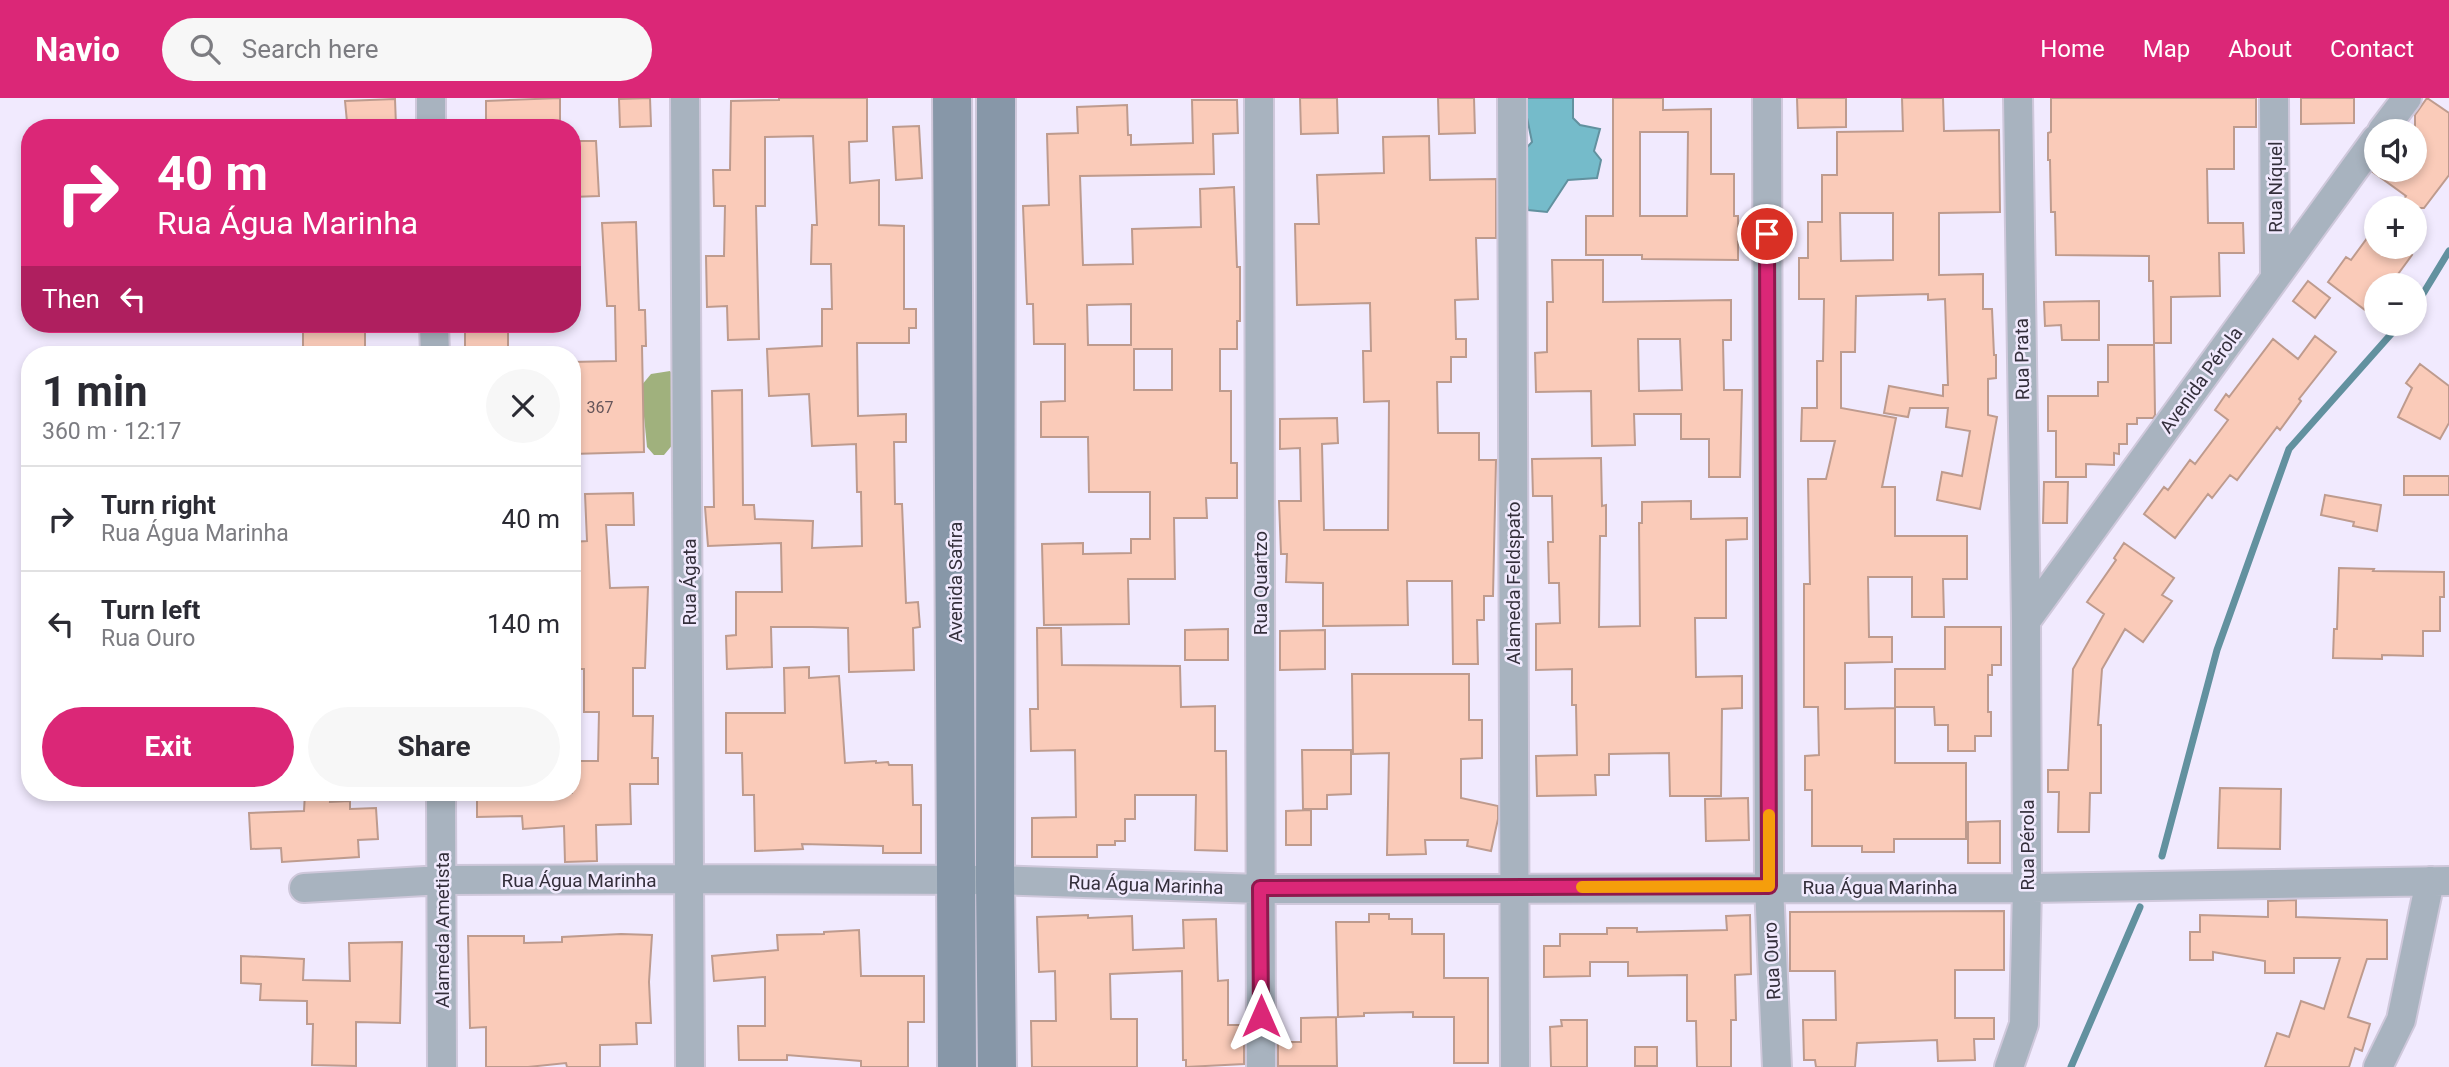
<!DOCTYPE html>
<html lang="en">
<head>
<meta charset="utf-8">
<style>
	body { margin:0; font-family:Roboto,sans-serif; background:#f7f7f7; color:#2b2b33; height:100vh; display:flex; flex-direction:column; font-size:26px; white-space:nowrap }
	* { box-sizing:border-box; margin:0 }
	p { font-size:23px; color:#7c7c81 }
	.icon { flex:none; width:38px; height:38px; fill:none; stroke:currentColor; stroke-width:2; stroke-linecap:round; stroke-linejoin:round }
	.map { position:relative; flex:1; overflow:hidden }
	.panel { position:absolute; left:21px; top:248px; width:560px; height:455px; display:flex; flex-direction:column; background:#fff; border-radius:28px; box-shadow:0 4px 10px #0003 }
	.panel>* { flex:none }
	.top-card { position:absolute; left:21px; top:21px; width:560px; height:214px; border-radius:28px; box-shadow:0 4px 10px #0003; background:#db2777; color:#fff; overflow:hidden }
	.tools { position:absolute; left:2364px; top:21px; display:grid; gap:14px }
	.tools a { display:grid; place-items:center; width:63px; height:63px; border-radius:50%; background:#fff; box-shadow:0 4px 10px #0003; font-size:35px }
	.pin { position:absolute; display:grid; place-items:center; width:60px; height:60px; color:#fff; margin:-30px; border:4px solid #fff; border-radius:50%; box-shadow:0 2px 7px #0007 }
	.me { position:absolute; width:77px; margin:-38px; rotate:0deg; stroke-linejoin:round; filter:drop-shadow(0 0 5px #0008) }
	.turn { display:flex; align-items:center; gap:24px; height:147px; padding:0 21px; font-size:32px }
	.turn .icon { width:91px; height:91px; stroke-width:2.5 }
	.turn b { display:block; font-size:49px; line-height:60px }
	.then { display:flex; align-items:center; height:66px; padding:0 21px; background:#0003; gap:14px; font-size:26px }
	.round { display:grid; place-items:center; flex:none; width:74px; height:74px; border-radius:37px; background:#f7f7f7 }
	.headline { display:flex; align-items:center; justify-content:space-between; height:119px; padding:0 21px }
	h1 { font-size:42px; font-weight:700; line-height:52px }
	.action { display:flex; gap:14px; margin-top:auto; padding:14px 21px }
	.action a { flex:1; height:80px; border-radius:42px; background:#db2777; color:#fff; font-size:28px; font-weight:700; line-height:80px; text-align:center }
	.action a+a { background:#f7f7f7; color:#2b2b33 }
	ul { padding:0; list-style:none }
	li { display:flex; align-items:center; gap:21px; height:105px; padding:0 21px; border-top:2px solid #e1e1e2 }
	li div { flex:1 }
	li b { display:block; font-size:26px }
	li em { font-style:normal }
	header { display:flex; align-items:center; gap:42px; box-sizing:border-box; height:98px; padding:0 35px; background:#db2777; color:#fff }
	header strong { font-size:33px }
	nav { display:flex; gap:38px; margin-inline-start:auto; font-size:24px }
	.search { width:490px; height:63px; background:#f7f7f7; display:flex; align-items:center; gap:18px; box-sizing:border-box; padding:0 24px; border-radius:38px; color:#7c7c81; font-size:26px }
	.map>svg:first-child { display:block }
	.forest { fill:#a0b17d }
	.water { fill:#75bbca; stroke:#62919f; stroke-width:2 }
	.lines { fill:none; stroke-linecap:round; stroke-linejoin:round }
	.stream { stroke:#62919f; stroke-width:7 }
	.building { fill:#facbb9; stroke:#be9b8e; stroke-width:2; fill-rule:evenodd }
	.street-casing { stroke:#cfc8db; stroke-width:32 }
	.secondary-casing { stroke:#cfc8db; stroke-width:42 }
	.street { stroke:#a8b3bf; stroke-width:28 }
	.secondary { stroke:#8797a8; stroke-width:38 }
	.route-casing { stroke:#8e194d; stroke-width:18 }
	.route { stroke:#db2777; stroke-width:12 }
	.slow { stroke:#f59e0b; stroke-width:12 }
	.labels { text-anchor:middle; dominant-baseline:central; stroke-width:5; stroke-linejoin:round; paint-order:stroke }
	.number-label { font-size:16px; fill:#66565a }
	.street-label { font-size:19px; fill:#342f3b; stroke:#f1eafe }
</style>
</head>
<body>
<header>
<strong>Navio</strong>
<div class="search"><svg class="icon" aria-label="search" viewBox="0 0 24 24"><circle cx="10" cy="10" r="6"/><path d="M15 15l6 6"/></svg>Search here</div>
<nav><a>Home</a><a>Map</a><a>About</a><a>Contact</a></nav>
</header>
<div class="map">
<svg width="2449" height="969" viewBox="0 0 2449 969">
	<rect width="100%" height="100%" fill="#f1eafe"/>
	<path class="forest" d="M670,273L683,291L684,333L664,357H654L647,349L641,288L651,276Z"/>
	<path class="water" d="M1523,0H1573V20L1580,27L1600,31L1594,53L1601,62L1597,80L1568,82L1547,114L1528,112L1517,60L1532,44Z"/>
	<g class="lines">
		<path class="stream" d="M2415,209L2449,153
			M2162,758L2217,552L2289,351L2400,226
			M2071,969L2140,809"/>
	</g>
	<path class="building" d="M560,0V30H486V3Z
		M650,0L651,28L620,29L619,1Z
		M779,0H867V43L849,44L850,85L879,82V127L904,128V211H916V230H909V245H857L858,318L906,316V344H894L895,406H902L906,505L918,504L920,529L913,530L914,572L849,574L848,530L812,529H771L772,569L727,571L726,538L736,537V494H782L781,445L708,448L705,409H714L712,293L742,292L743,407H754L755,421L813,423L812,450L862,448L861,394H857L856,346L812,348L809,296L769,298L767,251L822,248V211H832L831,166H811L812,127H817L813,38L765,39V108H756L759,241L728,242L727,208L707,209L706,158H724L725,108H714L713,72H730L731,3L779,2Z
		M1300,0H1337L1338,35L1301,36Z
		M1438,0H1474L1475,35L1439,36Z
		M1613,0H1663V12L1711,11V76H1734V118H1738V162L1642,161V157H1586V118H1613ZM1640,34H1688L1687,118H1640Z
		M1797,0H1846V29L1798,30Z
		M1902,0H1943L1944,33L1999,32L2000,114L1939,115V177L1983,176V211H1992L1994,257H1996V280L1988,281V317L1997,319L1980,411L1937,402L1942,374L1962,378L1970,333L1946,329L1948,310H1910L1908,319L1884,315L1889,288L1943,298V287H1948L1945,201L1928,202V196L1856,198L1855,254H1841V310L1896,320L1882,389H1895V438H1967V481H1943L1944,519H1912V479H1868L1869,539H1892V564L1845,565V611L1895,610V665H1966V741H1894V754H1862V748H1812V692H1805V658L1819,657L1818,609H1804V486H1810L1808,381H1826L1835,343H1801L1802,310H1817V263H1823L1824,201H1799V160H1808V124H1822V77H1837V34L1903,33ZM1840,115H1893V162L1841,163Z
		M2051,0H2256V29H2234V71H2207L2208,125H2243L2244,155H2219L2220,198L2171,199V245H2154L2153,183H2149V158L2056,157L2055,114H2051L2050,62H2048V35L2051,34Z
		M2301,0H2354V25L2301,26Z
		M2427,0L2449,15V77L2424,110H2397L2406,98L2373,74L2415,72V17Z
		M395,1L396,28L361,29V23L347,24L345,3Z
		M1192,2H1237L1238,35L1213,36L1214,76L1080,78L1083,167L1133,166L1132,131L1201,129L1200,91L1234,89L1237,169H1240V223H1237V251H1220V293H1231V365H1237V400H1206L1207,420H1174L1175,481H1128L1129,526L1044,527L1042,446L1083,445V456L1131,455V441H1150V394H1089L1088,339H1041V304L1065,303V246H1034L1033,206H1027L1023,108L1049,107L1047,36L1078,35L1077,9L1127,7L1128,37H1131V47L1193,45ZM1131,206V247H1088L1087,207ZM1134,251H1172V292H1134Z
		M919,28L922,80L896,82L893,29Z
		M1429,38L1430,82L1496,81V140H1476L1478,201L1455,202L1456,241H1466V259H1451V284H1437L1438,335H1479V362H1496L1493,498H1484V522H1477L1478,566H1453L1452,483H1407L1408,527L1323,528V485L1286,484L1287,456H1281L1279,403H1301L1300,350L1280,351V321L1337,320L1338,345L1322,346L1324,432H1388L1389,303L1364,304L1363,253H1371L1370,205L1297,207L1295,126H1319L1317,77L1384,75L1383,39Z
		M572,43H596L599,98L572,99Z
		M636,124L639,212H645L646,248H642L644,354L572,356V264L616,263L615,208H607L602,125Z
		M2376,128V149H2401L2412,157L2390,187H2376V197L2365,212L2328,184L2346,159L2351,162Z
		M1552,162H1603V204L1731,202V242H1723L1724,292H1742L1740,379H1709V341H1681V316H1634L1635,347L1592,348L1591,293L1536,294L1535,255L1547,254V204H1553ZM1638,241H1680L1682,292L1639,293Z
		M2308,183L2330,200L2315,220L2293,203Z
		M2099,203V242H2062L2061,227L2045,228L2044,204Z
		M303,226H365V257H337V251L303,252Z
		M465,226H508V252L465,251Z
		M2315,238L2336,254L2299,301L2301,303L2280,332L2277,329L2237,382L2230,377L2212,400L2208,396L2175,440L2144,416L2164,389L2168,392L2190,362L2195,366L2228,322L2215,312L2226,296L2229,299L2273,241L2298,261Z
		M2108,247H2154L2155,317L2153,320H2137V326H2127V346H2119V356L2114,355V367L2086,366V379H2056V333H2048V298H2098V284H2108Z
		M2420,266L2449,288V325L2440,341L2398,319L2412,290L2406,285Z
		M1601,360L1602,408L1606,407V438H1600L1599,529L1640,528L1639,425H1642V404L1691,403V421L1747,420V441L1726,442V520H1695L1696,579L1742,578V610L1722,611L1721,698H1670L1669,655L1609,656V677H1595L1596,697L1537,698L1536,658L1577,657L1576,607H1572V571L1536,572V526L1560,525L1559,485H1549L1548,444H1553L1552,398H1533L1532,361Z
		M2404,378H2449V397H2404Z
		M2044,384H2068L2067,425H2043Z
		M633,395L634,427H606L610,490L648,489L645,570H633V618H653L652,660H658V686H630L631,726L596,727L597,763L565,764L564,728L523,731L522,718L477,719V695H572V663H598L599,614H584V571H572V444L587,443L585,396Z
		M2325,397L2381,407L2377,433L2353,428L2354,424L2321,417Z
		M2124,445L2174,480L2162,497L2172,503L2143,544L2125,531L2102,571L2098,627H2101V695H2090L2089,734H2058L2059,694H2048V672H2068L2073,571L2104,516L2087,504L2116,462L2114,460Z
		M2339,470L2374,471L2373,473L2444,474V499H2440V533H2423V558L2382,557V561L2333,560L2334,531H2337Z
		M1945,529H2001V567H1992V577H1988V614H1991V638H1975V653H1948V627H1935L1934,609H1895V571H1945Z
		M1037,530H1061L1062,567L1180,568L1181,609L1215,608V653H1226L1227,753L1195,752L1196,697H1135V721H1125V743H1115V747H1097V759H1032V720L1076,719L1075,652L1031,653L1030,611H1038Z
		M1228,531V562H1185V532Z
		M1325,532V571L1280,572V533Z
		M809,569V580L839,578L845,665L876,663V665L888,664L889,667H912L913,707H921V755H883V748L802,746L803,751L755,753L754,697H743L742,655H726V615H785L784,570Z
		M1352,576H1469V622H1482V660L1461,661V700L1498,708V721L1491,753L1467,748L1468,742H1425L1426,756L1387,757L1389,655L1353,656Z
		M1302,652H1351V696L1327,697V711H1303Z
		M2220,690L2281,691L2280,751L2218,750Z
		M305,695H331L330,704L350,703V711L376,710L378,741L358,742L359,759L282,764L281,750L251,751L249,715L304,713Z
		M1748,700L1749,742L1706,743L1705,701Z
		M1311,712V747H1286V713Z
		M2000,723V765H1968V724Z
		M2296,802V819L2387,822V861H2367L2348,919L2370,926L2362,953L2355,950L2349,969H2265L2277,935L2289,939L2301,903L2324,911L2340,860H2294V875H2265V863L2213,854V862H2190V834H2200V817L2268,819V803Z
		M2004,813V872H1955V920H1994V941H1974L1975,962L1938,963L1937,942L1857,945L1855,969H1816L1815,962H1804L1803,922H1836L1835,873H1790V814Z
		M1369,816H1389V821H1412V836H1444V880H1488V965H1454V919H1413V914L1364,915V918L1338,919L1336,824H1369Z
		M1088,817V820L1132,818L1133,852L1184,850L1183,822L1216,821L1218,883L1228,882V927H1240V944H1244V966L1186,969V962H1183L1182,873L1110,876L1111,921H1137V969H1032L1031,923H1056L1055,873L1039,874L1037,819Z
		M1750,817L1751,876L1735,877L1736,922H1731V969H1697L1696,923H1687V877L1628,878V864H1590V878L1544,879V848H1560V836H1607V830H1637V834L1727,832L1726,818Z
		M859,832L861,878H924V924H908V969H861V963L787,957V962H739L738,928H765V879L714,883L712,858L778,852L777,837L824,836V834Z
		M621,836L652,837L649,884L651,925H636L637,946L600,947V969H567L566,965L528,969H486V929L470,930L468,838H524V845L562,844V839Z
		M402,844L400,925L356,924V968L312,967L313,926H307V903L260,902L261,886L241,885V858L304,861L303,882L350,883L349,845Z
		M1336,919L1337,968H1278V944H1301V920Z
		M1561,922H1587V969H1551L1550,929L1562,928Z
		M1635,949H1657V968H1635Z"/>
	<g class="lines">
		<g class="street-casing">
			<path id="street" d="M431,0V30
				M685,0L690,969
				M1259,0L1261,969
				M1512,0L1515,969
				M1767,0L1769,788L1777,969
				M2274,0L2275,179
				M2382,33L2407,0
				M434,226L435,257
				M2026,523L2376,41
				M441,695L442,969
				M304,790L442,782L691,781L995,782L1260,791L2027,790L2449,783
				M2009,969L2024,926L2027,790L2026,523L2018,0
				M2378,969L2401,922L2430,783"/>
		</g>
		<g class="secondary-casing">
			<path id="secondary" d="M952,0L957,969
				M996,0L995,782L997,969"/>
		</g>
		<use href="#street" class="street"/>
		<use href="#secondary" class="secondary"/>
	</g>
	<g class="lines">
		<g class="route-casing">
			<path id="route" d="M1261,918L1260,790L1769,788L1767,136"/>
		</g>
		<use href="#route" class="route"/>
		<path class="slow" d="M1582,789L1769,788V717"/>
	</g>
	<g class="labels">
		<g class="number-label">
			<text x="600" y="309">367</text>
		</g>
		<g class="street-label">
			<text transform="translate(2275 89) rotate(-90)">Rua Níquel</text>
			<text transform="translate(2022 261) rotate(-91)">Rua Prata</text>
			<text transform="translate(2201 282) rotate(-54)">Avenida Pérola</text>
			<text transform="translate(689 484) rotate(-90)">Rua Ágata</text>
			<text transform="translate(955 484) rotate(-90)">Avenida Safira</text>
			<text transform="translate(1260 485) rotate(-90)">Rua Quartzo</text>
			<text transform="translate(1513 485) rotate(-90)">Alameda Feldspato</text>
			<text transform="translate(2027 747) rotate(-90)">Rua Pérola</text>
			<text x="579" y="782">Rua Água Marinha</text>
			<text transform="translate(1146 787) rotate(2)">Rua Água Marinha</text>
			<text x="1880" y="789">Rua Água Marinha</text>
			<text transform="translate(442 832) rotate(-90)">Alameda Ametista</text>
			<text transform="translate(1772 863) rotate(-93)">Rua Ouro</text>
		</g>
	</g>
</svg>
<div class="tools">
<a><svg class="icon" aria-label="sound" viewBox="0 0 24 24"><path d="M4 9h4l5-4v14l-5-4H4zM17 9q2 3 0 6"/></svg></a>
<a>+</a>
<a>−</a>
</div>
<div class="pin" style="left:1767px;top:136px;background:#d93025"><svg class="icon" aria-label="arrive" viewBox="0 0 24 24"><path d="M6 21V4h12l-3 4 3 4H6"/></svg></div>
<svg class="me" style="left:1261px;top:918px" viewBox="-20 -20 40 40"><path d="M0-17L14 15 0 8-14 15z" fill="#db2777" stroke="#fff" stroke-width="4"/></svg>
<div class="top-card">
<div class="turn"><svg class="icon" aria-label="right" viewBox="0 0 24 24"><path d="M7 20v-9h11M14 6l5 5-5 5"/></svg><div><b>40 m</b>Rua Água Marinha</div></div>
<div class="then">Then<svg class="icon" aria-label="left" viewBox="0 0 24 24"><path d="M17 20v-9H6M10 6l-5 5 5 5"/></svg></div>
</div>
<section class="panel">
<div class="headline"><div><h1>1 min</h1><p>360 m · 12:17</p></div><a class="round"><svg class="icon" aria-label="close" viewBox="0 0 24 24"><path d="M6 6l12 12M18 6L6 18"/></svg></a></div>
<ul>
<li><svg class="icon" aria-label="right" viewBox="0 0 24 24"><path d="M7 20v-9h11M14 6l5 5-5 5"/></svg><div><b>Turn right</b><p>Rua Água Marinha</p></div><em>40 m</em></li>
<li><svg class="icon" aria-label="left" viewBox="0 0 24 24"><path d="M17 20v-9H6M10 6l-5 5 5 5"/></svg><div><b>Turn left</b><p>Rua Ouro</p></div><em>140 m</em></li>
</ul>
<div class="action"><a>Exit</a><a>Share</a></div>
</section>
</div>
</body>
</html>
